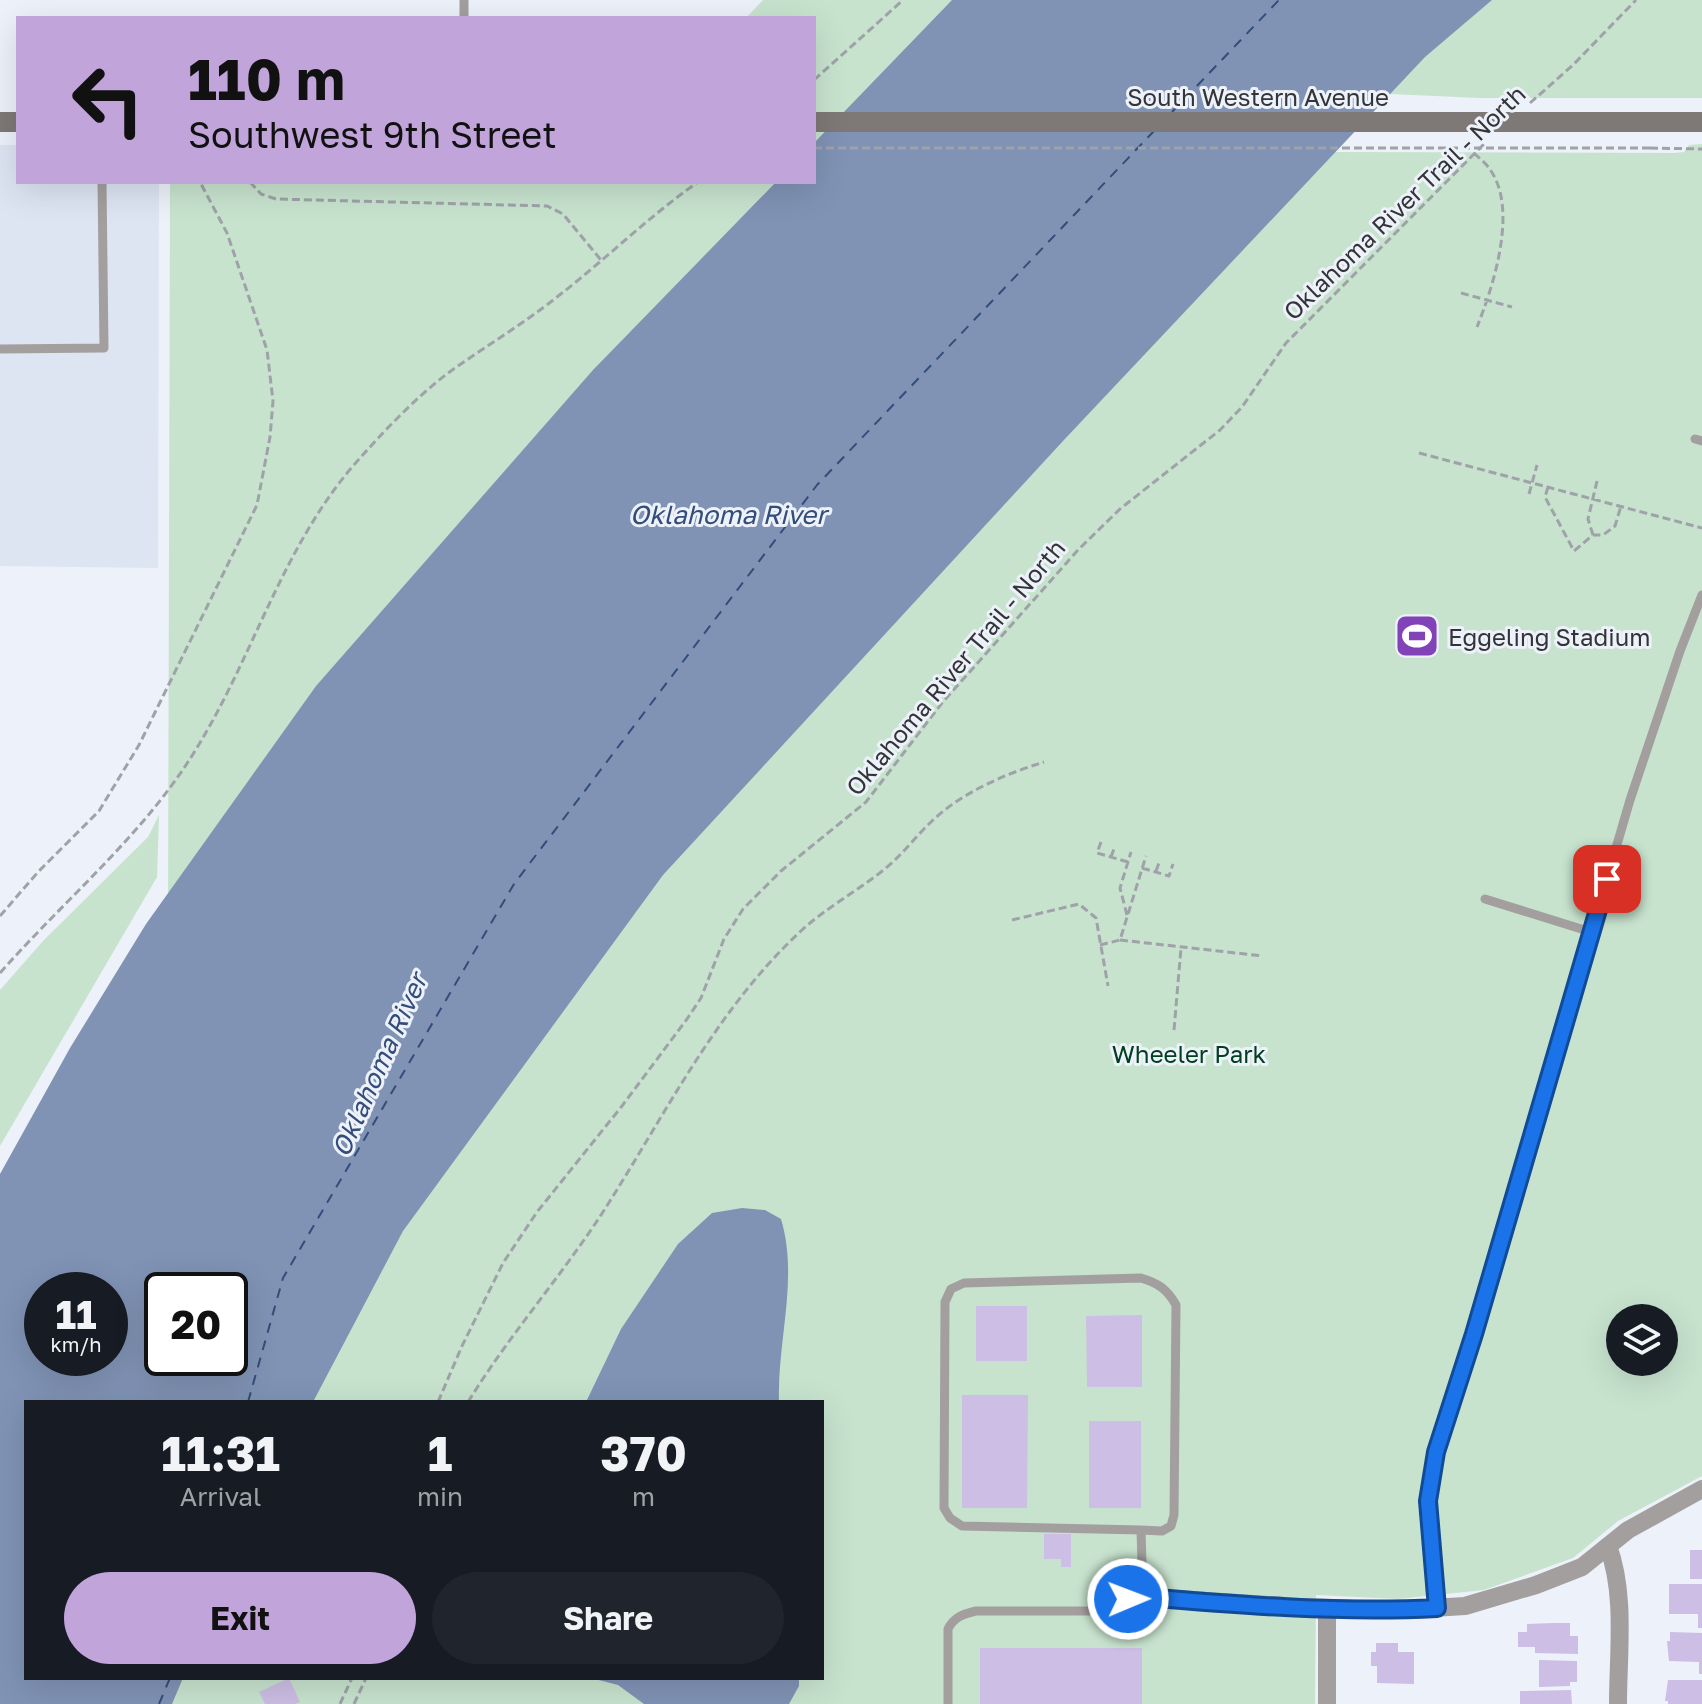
<!DOCTYPE html>
<html lang="en">
<head>
<meta charset="utf-8">
<style>
	body { margin:0; font-family:"Golos Text",sans-serif; background:#20242c; color:#f1f3f6; height:100vh; display:flex; flex-direction:column; font-size:30px; white-space:nowrap }
	* { box-sizing:border-box; margin:0 }
	p { font-size:26px; color:#9ea1a6 }
	.icon { flex:none; width:44px; height:44px; fill:none; stroke:currentColor; stroke-width:2; stroke-linecap:round; stroke-linejoin:round }
	.map { position:relative; flex:1; overflow:hidden }
	.details { position:absolute; left:24px; top:1400px; width:800px; height:280px; display:flex; flex-direction:column; background:#171b24; border-radius:0px; box-shadow:0 8px 32px #0002 }
	.details>* { flex:none }
	.hud { position:absolute; left:16px; top:16px; width:800px; height:168px; border-radius:0px; box-shadow:0 8px 32px #0002; background:#c0a4da; color:#111; overflow:hidden }
	.buttons { position:absolute; left:1606px; top:1304px; display:grid; gap:16px }
	.buttons a { display:grid; place-items:center; width:72px; height:72px; border-radius:50%; background:#171b24; box-shadow:0 8px 32px #0002; font-size:40px }
	.speed { position:absolute; left:24px; top:1272px; display:flex; gap:16px; font-size:40px; font-weight:700; text-align:center }
	.speed>* { display:grid; place-content:center; width:104px; height:104px; border-radius:50%; background:#171b24; box-shadow:0 8px 32px #0002; line-height:1 }
	.speed small { font-size:20px; font-weight:400 }
	.speed .limit { border:4px solid #111; border-radius:12px; background:#fff; color:#111 }
	.pin { position:absolute; display:grid; place-items:center; width:68px; height:68px; color:#fff; margin:-34px; border-radius:16px; box-shadow:0 4px 12px #0006 }
	.me { position:absolute; width:88px; margin:-44px; rotate:89deg; stroke-linejoin:round; filter:drop-shadow(0 0 6px #0008) }
	.turn { display:flex; align-items:center; gap:28px; height:168px; padding:0 40px; font-size:36px }
	.turn .icon { width:104px; height:104px; stroke-width:2.5 }
	.turn b { display:block; font-size:56px; line-height:68px }
	.eta { display:flex; justify-content:space-evenly; align-items:center; height:136px; text-align:center }
	.eta b { font-size:48px; font-weight:700; line-height:56px }
	.cta { display:flex; gap:16px; margin-top:auto; padding:16px 40px }
	.cta a { flex:1; height:92px; border-radius:48px; background:#c0a4da; color:#111; font-size:32px; font-weight:700; line-height:92px; text-align:center }
	.cta a+a { background:#20242c; color:#f1f3f6 }
	.map>svg:first-child { display:block }
	.built { fill:#dde5f3 }
	.green { fill:#c7e3ce; fill-rule:evenodd }
	.water { fill:#8093b5; fill-rule:evenodd }
	.lines { fill:none; stroke-linecap:round; stroke-linejoin:round }
	.ferry { stroke:#334d7b; stroke-width:2; stroke-dasharray:10 8; stroke-linecap:butt }
	.building { fill:#ccbee4 }
	.path { stroke:#9fa2a8; stroke-width:3; stroke-dasharray:8 4; stroke-linecap:butt }
	.lane { stroke:#a39f9f; stroke-width:9 }
	.street { stroke:#a39f9f; stroke-width:18 }
	.secondary { stroke:#7e7877; stroke-width:20 }
	.path-bridge { stroke:#9fa2a8; stroke-width:3; stroke-dasharray:8 4; stroke-linecap:butt }
	.secondary-bridge { stroke:#7e7877; stroke-width:20 }
	.route-casing { stroke:#114b97; stroke-width:20 }
	.route { stroke:#1a73e8; stroke-width:14 }
	.labels { text-anchor:middle; dominant-baseline:central; stroke-width:6; stroke-linejoin:round; paint-order:stroke }
	.street-label { font-size:24px; fill:#333437; stroke:#edf1f9 }
	.poi-label { font-size:24px; fill:#333437; stroke:#edf1f9; text-anchor:start }
	.park-label { font-size:24px; fill:#00401e; stroke:#edf1f9 }
	.water-label { font-size:26px; font-style:italic; fill:#334d7b; stroke:#edf1f9 }
</style>
</head>
<body>
<div class="map">
<svg width="1702" height="1704" viewBox="0 0 1702 1704">
	<rect width="100%" height="100%" fill="#edf1f9"/>
	<path class="built" d="M0,145H18V182H159L158,568L0,566Z"/>
	<path class="green" d="M763,0H1702V98H1479L1391,94L1335,152L1674,153L1684,152L1689,145L1702,144V1476L1618,1521L1573,1558L1484,1590L1398,1599L1316,1595L1315,1704H166L167,1678H822V1402H167L230,1358V1290H167L170,182H814V18H746ZM1620,1318H1664V1362H1620Z
		M159,815L157,877L0,1146V990L43,941L148,837Z"/>
	<path class="water" d="M952,0H1492L1425,57L1063,441L663,875L403,1231L313,1402H26V1678H183L172,1704H0V1174L70,1048L146,924L316,686L593,370L776,182H814V143ZM42,1290H110V1358H42ZM162,1290H230V1358H162Z
		M742,1208L765,1210L781,1219C799,1279 777,1340 779,1402H586L621,1329L678,1244L712,1213Z
		M591,1678H799V1686L789,1704H644L618,1685Z"/>
	<g class="lines">
		<path class="ferry" d="M1172,112L1279,0
			M248,1402L283,1278L514,884L817,485L1154,131
			M159,1704L170,1678"/>
	</g>
	<path class="building" d="M976,1306H1027V1361H976Z
		M1142,1315V1387H1087L1086,1316Z
		M962,1395H1028L1027,1508H962Z
		M1089,1421H1141V1508H1089Z
		M1044,1534H1071V1567H1061V1559H1044Z
		M1690,1550H1702V1579H1690Z
		M1669,1584H1702V1628H1698V1614H1669Z
		M1554,1623H1570V1636H1578V1654L1535,1653V1647H1518V1632H1527V1624Z
		M1670,1632L1702,1633V1674H1699V1662L1669,1661L1667,1641H1670Z
		M1376,1643H1398V1652H1414V1684L1377,1683V1666H1371V1652H1376Z
		M980,1648H1142V1704H980Z
		M1539,1660L1577,1661V1682H1570V1686L1539,1687Z
		M289,1678L300,1702L295,1704H265L259,1692Z
		M1668,1680H1702V1704H1668V1701H1665Z
		M1571,1690L1572,1704H1520V1691Z"/>
	<g class="lines">
		<path class="path" d="M814,80L903,0
			M1530,103L1573,65L1636,0
			M1650,148L1702,149
			M1474,153C1480,159 1487,164 1491,171C1518,211 1493,287 1477,327
			M250,182L261,194L276,199L547,206L563,214L601,260
			M1461,293L1512,307
			M1419,453L1702,528
			M1548,487L1545,497L1574,551L1593,535H1603L1615,526L1621,506
			M1529,494L1537,465
			M1593,535L1588,519L1597,481
			M1101,842L1097,853L1128,862
			M1111,857L1115,846
			M1142,868L1169,876L1173,864
			M1156,871L1160,860
			M1127,915L1120,888L1131,852
			M0,916L38,872L99,811L139,745L257,505L270,437L273,401L267,350L227,233L200,182
			M1012,920L1079,904L1096,918L1108,986
			M1120,940L1263,956
			M1100,945L1120,940L1146,856
			M0,973C67,897 146,833 198,746C254,654 282,549 353,466C382,433 413,400 448,373C484,347 522,325 557,297C605,260 648,217 698,182
			M1174,1030L1181,948
			M438,1402L462,1346L503,1263L537,1212L622,1106L687,1019L701,998L724,939L743,909L781,871L866,802L942,703L1078,550L1120,509L1220,430L1242,407L1286,343L1485,143
			M468,1402C508,1337 559,1279 601,1215C665,1116 715,1010 803,929C829,906 859,890 886,868C903,854 916,836 932,821C961,793 1005,774 1044,762
			M340,1704L352,1678
			M354,1704L366,1678"/>
		<path class="lane" d="M464,18V0
			M0,349L104,348L102,182
			M1695,439L1702,441
			M1485,899L1591,932
			M1141,1530L962,1526L950,1518L944,1508L945,1302L951,1289L964,1283L1141,1278C1158,1283 1167,1289 1176,1305L1174,1515L1171,1526L1162,1531L1141,1530L1143,1597
			M1437,1608L1428,1501L1436,1452L1474,1334L1630,800L1680,651L1702,595
			M948,1704V1629C954,1617 963,1614 976,1611H1096L1128,1599L1143,1597L1162,1598"/>
		<path class="street" d="M1608,1546C1626,1594 1618,1653 1618,1704
			M1162,1598L1300,1607L1399,1610L1465,1606L1536,1585L1582,1567L1628,1530L1702,1489
			M1327,1704V1608"/>
		<path class="secondary" d="M0,122H18"/>
		<path class="path-bridge" d="M814,148H1650"/>
		<path class="secondary-bridge" d="M814,122H1702"/>
	</g>
	<g class="lines">
		<g class="route-casing">
			<path id="route" d="M1128,1599L1143,1597C1240,1605 1339,1613 1437,1608L1428,1501L1436,1452L1474,1334L1607,879"/>
		</g>
		<use href="#route" class="route"/>
	</g>
	<defs>
		<g id="stadium-square" transform="scale(2.3)"><rect x="-9" y="-9" width="18" height="18" rx="4" fill="#8343b8" stroke="#edf1f9"/><path d="M0-5a6.5 5 0 1 0 0 10a6.5 5 0 1 0 0-10ZM-3.5-1.8h7v3.6h-7Z" fill="#fff"/></g>
	</defs>
	<g fill-rule="evenodd">
		<use href="#stadium-square" x="1417" y="636"/>
	</g>
	<g class="labels">
		<g class="street-label">
			<text x="1258" y="96">South Western Avenue</text>
			<text transform="translate(1404 202) rotate(-44)">Oklahoma River Trail - North</text>
			<text transform="translate(955 667) rotate(-50)">Oklahoma River Trail - North</text>
		</g>
		<g class="poi-label">
			<text x="1448" y="636">Eggeling Stadium</text>
		</g>
		<g class="park-label">
			<text x="1189" y="1053">Wheeler Park</text>
		</g>
		<g class="water-label">
			<text x="728" y="514">Oklahoma River</text>
			<text transform="translate(379 1065) rotate(-66)">Oklahoma River</text>
		</g>
	</g>
</svg>
<div class="buttons">
<a><svg class="icon" aria-label="layers" viewBox="0 0 24 24"><path d="M12 4l9 5-9 5-9-5zM3 14l9 5 9-5"/></svg></a>
</div>
<div class="speed"><div>11<small>km/h</small></div><div class="limit">20</div></div>
<div class="pin" style="left:1607px;top:879px;background:#d93025"><svg class="icon" aria-label="arrive" viewBox="0 0 24 24"><path d="M6 21V4h12l-3 4 3 4H6"/></svg></div>
<svg class="me" style="left:1128px;top:1599px" viewBox="-20 -20 40 40"><circle r="17" fill="#1a73e8" stroke="#fff" stroke-width="3"/><path d="M0-11L8 9 0 5-8 9z" fill="#fff"/></svg>
<div class="hud">
<div class="turn"><svg class="icon" aria-label="left" viewBox="0 0 24 24"><path d="M17 20v-9H6M10 6l-5 5 5 5"/></svg><div><b>110 m</b>Southwest 9th Street</div></div>
</div>
<section class="details">
<div class="eta">
<div><b>11:31</b><p>Arrival</p></div>
<div><b>1</b><p>min</p></div>
<div><b>370</b><p>m</p></div>
</div>
<div class="cta"><a>Exit</a><a>Share</a></div>
</section>
</div>
</body>
</html>
